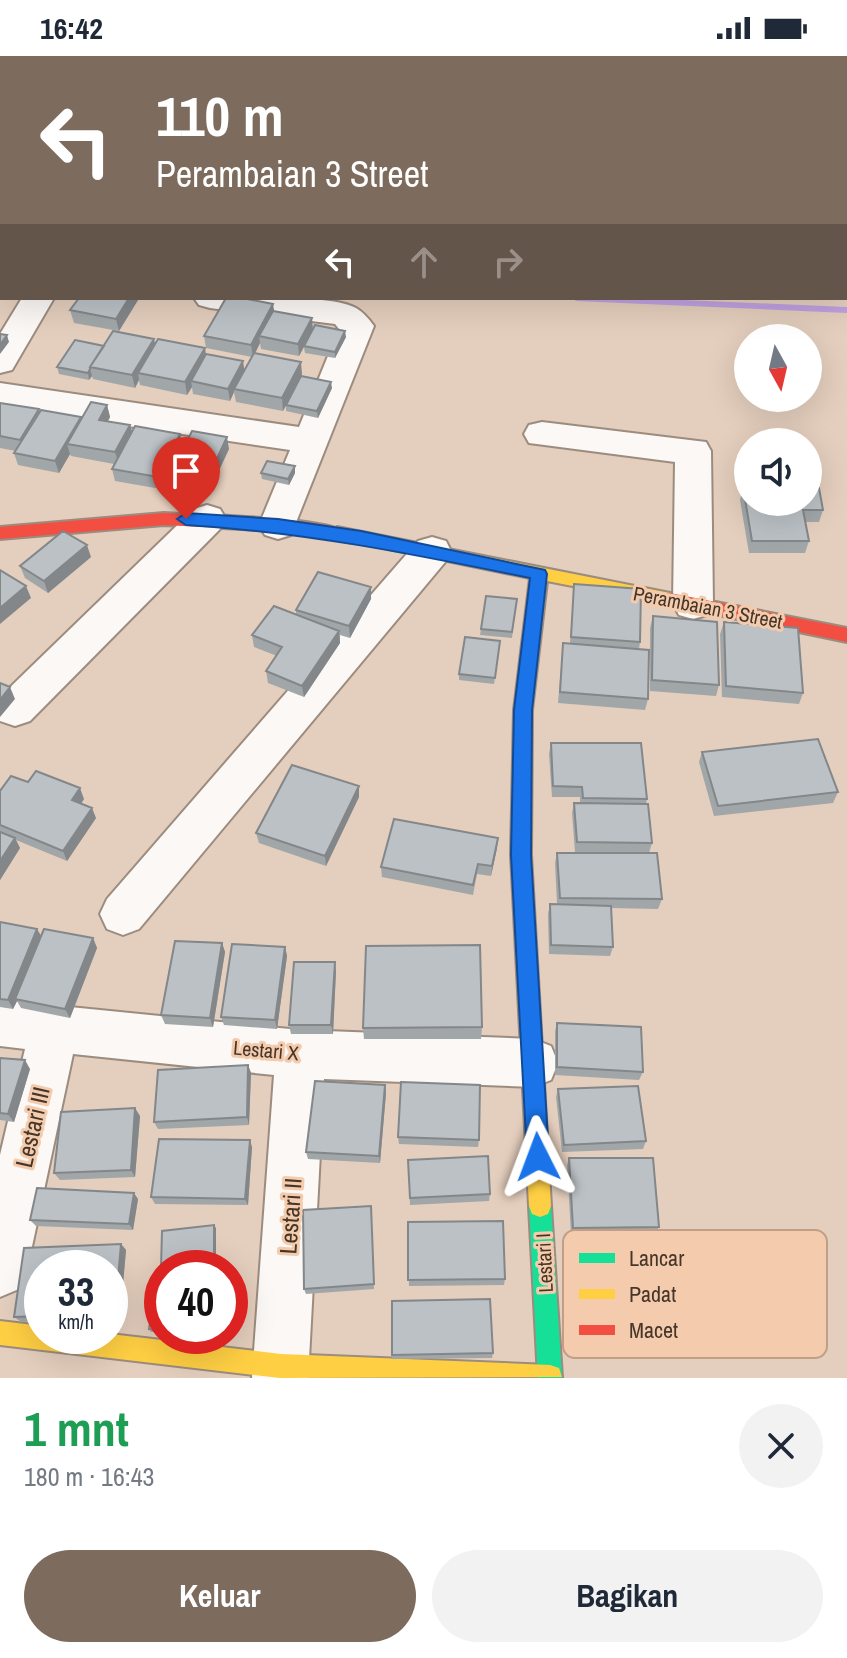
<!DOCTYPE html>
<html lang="id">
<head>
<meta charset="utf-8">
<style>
	body { margin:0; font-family:"Archivo Narrow",sans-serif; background:#f2f2f3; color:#1f2937; height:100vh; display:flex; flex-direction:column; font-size:30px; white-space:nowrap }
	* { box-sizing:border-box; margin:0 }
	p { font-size:26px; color:#747a83 }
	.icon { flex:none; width:44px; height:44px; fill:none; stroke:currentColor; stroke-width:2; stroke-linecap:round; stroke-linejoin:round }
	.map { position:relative; height:1322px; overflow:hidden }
	.details { display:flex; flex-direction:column; background:#fff; flex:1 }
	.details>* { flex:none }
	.top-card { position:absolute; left:0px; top:0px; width:848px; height:244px; box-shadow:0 8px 32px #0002; background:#7d6b5d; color:#fff; overflow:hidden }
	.needle { width:52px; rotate:172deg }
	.fabs { position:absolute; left:734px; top:268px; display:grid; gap:16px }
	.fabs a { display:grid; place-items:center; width:88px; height:88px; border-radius:50%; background:#fff; box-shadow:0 8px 32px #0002; font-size:40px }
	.speed { position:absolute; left:24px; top:1194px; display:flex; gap:16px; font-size:40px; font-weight:700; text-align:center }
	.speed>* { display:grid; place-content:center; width:104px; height:104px; border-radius:50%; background:#fff; box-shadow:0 8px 32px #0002; line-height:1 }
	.speed small { font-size:20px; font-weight:400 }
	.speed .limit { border:12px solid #d22; background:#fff; color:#111 }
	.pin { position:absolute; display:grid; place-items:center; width:68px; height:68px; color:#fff; margin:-82px -34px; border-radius:50% 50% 50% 0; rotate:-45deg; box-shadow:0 0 8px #0007 }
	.pin .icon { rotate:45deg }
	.me { position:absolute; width:88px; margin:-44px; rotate:357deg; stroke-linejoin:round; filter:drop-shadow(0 0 6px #0008) }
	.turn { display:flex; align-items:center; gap:28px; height:168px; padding:0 24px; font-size:36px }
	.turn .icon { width:104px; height:104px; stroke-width:2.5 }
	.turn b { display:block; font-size:56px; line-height:68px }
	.lanes { display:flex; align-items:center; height:76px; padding:0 24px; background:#0003; justify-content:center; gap:40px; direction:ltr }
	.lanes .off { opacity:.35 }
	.round { display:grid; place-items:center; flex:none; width:84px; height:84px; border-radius:42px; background:#f2f2f3 }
	.headline { display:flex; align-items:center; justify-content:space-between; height:136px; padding:0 24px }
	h1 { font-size:48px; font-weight:700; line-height:60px; color:#1e9e55 }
	.primary-button { display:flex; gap:16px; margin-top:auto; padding:16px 24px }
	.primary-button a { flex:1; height:92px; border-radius:48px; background:#7d6b5d; color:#fff; font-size:32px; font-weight:700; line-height:92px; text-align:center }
	.primary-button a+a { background:#f2f2f3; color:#1f2937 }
	.status { display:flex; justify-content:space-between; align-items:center; height:56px; padding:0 40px; background:#fff; direction:ltr }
	.status svg { height:22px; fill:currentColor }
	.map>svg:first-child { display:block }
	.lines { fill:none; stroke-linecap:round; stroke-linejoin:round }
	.stream { fill:#bfa0df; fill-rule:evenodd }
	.lane-casing { stroke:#9c8c7f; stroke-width:4 }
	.street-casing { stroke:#9c8c7f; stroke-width:4 }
	.fast-casing { stroke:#9c8c7f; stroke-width:4 }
	.slow-casing { stroke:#9c8c7f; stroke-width:4 }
	.jam-casing { stroke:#9c8c7f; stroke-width:4 }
	.lane { fill:#fbf8f5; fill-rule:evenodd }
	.street { fill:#fbf8f5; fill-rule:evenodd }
	.fast { fill:#16e098; fill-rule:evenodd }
	.slow { fill:#ffcf43; fill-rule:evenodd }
	.jam { fill:#f24e42; fill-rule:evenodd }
	.wall { fill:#a1a6a9 }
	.shaded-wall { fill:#83878a }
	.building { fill:#bbc1c5; stroke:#83878a; stroke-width:2 }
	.route { fill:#1a73e8; stroke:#114b97; stroke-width:2 }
	.labels { text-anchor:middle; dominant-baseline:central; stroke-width:6; stroke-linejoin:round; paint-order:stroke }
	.street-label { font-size:20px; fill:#46362a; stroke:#f4ccad }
	.near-street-label { font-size:24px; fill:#46362a; stroke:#f4ccad }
	.key { fill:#f4ccad; stroke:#c09f86; stroke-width:2 }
	.key-label { font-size:22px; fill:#46362a }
</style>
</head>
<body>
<div class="status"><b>16:42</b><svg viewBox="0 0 49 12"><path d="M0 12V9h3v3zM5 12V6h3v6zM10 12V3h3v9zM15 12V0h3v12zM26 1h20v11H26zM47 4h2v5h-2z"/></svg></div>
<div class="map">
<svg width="847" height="1322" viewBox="0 0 847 1322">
	<rect width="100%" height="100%" fill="#e4cebd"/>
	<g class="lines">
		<path class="stream" d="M6,0H14L15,2H7Z
			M572,242H637L847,251V257L576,245Z"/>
		<g class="lane-casing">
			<path id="lane" d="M261,0H276L260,2Z
				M846,93H847V103H846Z"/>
		</g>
		<g class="street-casing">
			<path id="street" d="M817,0H847V10L846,2Z
				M22,242H54L12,314L0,317V278Z
				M194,242C228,242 329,237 356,252C363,256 369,263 374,270L291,479L278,483L265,479L259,469L290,394L0,351V327L299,371L339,273L335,268L210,252L199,249Z
				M542,366L706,386L711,395L713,548L707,559L693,563L679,559L673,548L675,406L529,387L524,378L529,369Z
				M207,449L220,453L226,463L220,473L30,665L15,670L0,665V641L194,453Z
				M432,481L446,485L451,495L446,505L139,873L123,879L107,873L100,858L107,843L418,485Z
				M0,944L300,974L533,983L551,990L558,1007L551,1024L533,1031L324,1023L308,1322H252L274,1019L73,998L27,1214L19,1233L0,1241V1099L25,993L0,990Z"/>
		</g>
		<g class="fast-casing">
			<path id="fast" d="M540,1139L548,1142L551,1150L562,1322H538L529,1150L532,1142Z"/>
		</g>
		<g class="slow-casing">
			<path id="slow" d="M337,471L670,537L678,543L670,549L547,525L532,654L531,799L551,1150L548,1158L540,1161L532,1158L529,1150L511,799L514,654L530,522L331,481L329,477Z
				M0,1265L42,1270V1280L110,1278L281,1298L550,1309L559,1312L562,1321L280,1322L0,1289Z"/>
		</g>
		<g class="jam-casing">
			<path id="jam" d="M164,457C192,459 332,461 345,477L337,483L278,475L164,469L0,483V471Z
				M670,537L847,572V586L664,548L662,543L664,538Z"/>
		</g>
		<use href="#lane" class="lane"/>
		<use href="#street" class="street"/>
		<use href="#fast" class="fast"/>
		<use href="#slow" class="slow"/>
		<use href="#jam" class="jam"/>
	</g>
	<path class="wall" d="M93,242H138V244L119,275L74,267L70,254Z
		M274,255L312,273L346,281L335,302L305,297L304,291L299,300L261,293L260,287L255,298L302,318L301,320L332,332L318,362L286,355V350L283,355L236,346L234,336L230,345L193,338L192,331L187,339L140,329L139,324L135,332L93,323L92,320L89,324L59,318L57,311L104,290L155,288L206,299L244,314L252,301L206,292L204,280Z
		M0,347L39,353L40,355L81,363L107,349L110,361L108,365L132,376L180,378L183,390L161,433L115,425L112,413L114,408L71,400L70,398L59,417L18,409L14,397L16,395L0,392Z
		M229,393L214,425L178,419L176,407Z
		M295,410V417L289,429L262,423L261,417Z
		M743,431L823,454L819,466H805L809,485L805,497H749L740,444Z
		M91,501L48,537L25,522L20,510Z
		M574,528L640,586L639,593L648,643L645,654L558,647L563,587H570Z
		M371,543L350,582L340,579V587L304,641L268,627L266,615L277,600L254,591L252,579L296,559V554Z
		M517,543L512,582L480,579L481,573Z
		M653,560L719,629L716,640L650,635V572Z
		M724,566L803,637L799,648L722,641L720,578Z
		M500,585L494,628L459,624V618Z
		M551,687L647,743L646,748L652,787L649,797L662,843L658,853L611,852L613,891L610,900L549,898L548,858L550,848H557L555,807L557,797L575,796L572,757L574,747H580V741H552L549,698Z
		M702,696L838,736L833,747L714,760L699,706Z
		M28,726L84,743L81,748L96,762L67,805L16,784L20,792L0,824V735Z
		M359,741L326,810L259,787L256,777Z
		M497,792L491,820L477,818L473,839L382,821L381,811Z
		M0,866L41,880L93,882L97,892L70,962L21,952L17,945L13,953L0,951Z
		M222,887L225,896L213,971L165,968L161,959Z
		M285,891L287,900L277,973L224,969L221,961Z
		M336,915L333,978H291L289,969Z
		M557,967L643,1016L639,1024L555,1019V975Z
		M482,971L481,983H364L363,972Z
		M0,1002L30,1013L14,1066L0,1064Z
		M248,1009L251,1017L249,1069L158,1073L154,1066Z
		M385,1029L386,1037L380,1107L308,1103L306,1096Z
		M558,1033L646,1085L643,1093L562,1096L556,1041Z
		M140,1060L135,1121L60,1124L54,1117Z
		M398,1081L479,1084L478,1091L399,1088Z
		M252,1091L248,1149L155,1148L151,1141Z
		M569,1102L659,1171L655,1177L571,1178L567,1109Z
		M408,1104L490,1138L489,1145L410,1149Z
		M138,1143L133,1174L36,1170L30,1164Z
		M371,1156L374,1233L306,1238L304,1233Z
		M408,1166L505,1223L504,1229L409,1230Z
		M216,1172V1210L195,1212H162V1213L161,1212Z
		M121,1188L126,1194L120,1262H110V1212H42V1265L21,1266L14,1261L24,1192Z
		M575,1189L677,1249L673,1254L578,1257L572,1195Z
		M162,1233V1276H151L149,1273Z
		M493,1297L492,1302L392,1303V1299Z"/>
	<path class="shaded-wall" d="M129,242H138V244L119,275L116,263Z
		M273,248L275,260L259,280L260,287L253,301L251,289Z
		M312,262L313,274L299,300L298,288Z
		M345,275L346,281L335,302V296Z
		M7,279L9,286L0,298V289Z
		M154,283L157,295L138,317L139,324L135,332L132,319Z
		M205,292L207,305L191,325L192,331L187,339L185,326Z
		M243,305L245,318L234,333V336L230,345L228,333Z
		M301,306L302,318L283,355L282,342Z
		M90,313L92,320L89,324L88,317Z
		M331,326L332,332L318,362L317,355Z
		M107,349L110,361L102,376L99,364Z
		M81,361L84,373L67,388L70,398L59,417L55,405Z
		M130,369L134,382L119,409L115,396Z
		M180,378L183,390L161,433L158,421Z
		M227,381L229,393L214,425L212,413Z
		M295,410V417L289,429L288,423Z
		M87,489L91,501L48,537L44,525Z
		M26,530L31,542L0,568V552Z
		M371,531V543L350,582L349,570Z
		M339,575L340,587L304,641L302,630Z
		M10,631L15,643L0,661V644Z
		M359,730V741L326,810L325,800Z
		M80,732L84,743L76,755L72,744Z
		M92,752L96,762L67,805L63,795Z
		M15,782L20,792L0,824V805Z
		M498,782L497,792L491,820L492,810Z
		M37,873L43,883L15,943L17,945L13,953L8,944Z
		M93,882L97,892L70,962L65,953Z
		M222,887L225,896L213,971L210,962Z
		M285,891L287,900L277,973L275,964Z
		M335,906L336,915L333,978L331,969Z
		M25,1004L30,1013L14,1066L8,1058Z
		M248,1009L251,1017L249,1069L247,1061Z
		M385,1029L386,1037L380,1107L379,1100Z
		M135,1052L140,1060L135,1121L131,1114Z
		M250,1084L252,1091L248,1149L245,1143Z
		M134,1137L138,1143L133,1174L129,1168Z
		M214,1169L216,1172V1210L214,1207Z
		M121,1188L126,1194L120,1262L115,1257Z"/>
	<path class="building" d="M79,242L92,243L93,242H129L116,263L70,254Z
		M226,242H242L273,248L251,289L204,280Z
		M273,255L312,262L298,288L259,280Z
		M315,269L345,275L335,296L304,290Z
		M113,275L154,283L132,319L90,311Z
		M0,278L7,279L0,289Z
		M158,283L205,292L185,326L138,317Z
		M75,284L104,290L90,311V313L88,317L57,311Z
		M254,297L301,306L282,342L234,333Z
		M206,298L243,305L228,333L191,325Z
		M301,320L331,326L317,355L286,349Z
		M91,346L107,349L99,364L130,369L115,396L67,388Z
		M0,347L39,353L20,384L0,380Z
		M41,354L81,361L55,405L14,397Z
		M135,370L180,378L158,421L112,413Z
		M192,375L227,381L212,413L176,407Z
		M267,405L295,410L288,423L261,417Z
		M743,431H748V446H808V432H819L823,454H803L809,485H752Z
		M63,475L87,489L44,525L20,510Z
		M0,514L26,530L0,552Z
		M318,516L371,531L349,570L296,554Z
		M574,528L641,533L640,586L571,581Z
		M486,540L517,543L512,576L481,573Z
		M274,550L339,575L302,630L266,615L282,591L252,579Z
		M653,560L717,566L719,629L652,624Z
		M724,566L798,572L803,637L726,630Z
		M465,581L500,585L495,622L459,618Z
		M563,587L649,594L648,643L560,636Z
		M0,627L10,631L0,644Z
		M818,683L838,736L718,750L702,696Z
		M551,687H641L647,743L583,742L582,731L553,730Z
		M292,709L359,730L325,800L256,777Z
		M36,715L80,732L72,744L92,752L63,795L0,769V735L11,720L28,726Z
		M574,747L648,748L652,787L577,786Z
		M394,763L498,782L492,810L478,808L473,829L381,811Z
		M0,776L15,782L0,805Z
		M557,797H657L662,843L560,842Z
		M550,848L611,850L613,891L551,889Z
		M0,866L37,873L8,944L0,943Z
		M44,873L93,882L65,953L15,943Z
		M175,885L222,887L210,962L161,959Z
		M232,888L285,891L275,964L221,961Z
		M480,889L482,971L363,972L366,890Z
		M294,906H335L331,969H289Z
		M557,967L641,971L643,1016L557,1011Z
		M0,1002L25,1004L8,1058L0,1057Z
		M248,1009L247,1061L154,1066L158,1014Z
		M315,1025L385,1029L379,1100L306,1096Z
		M401,1026L480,1029L479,1084L398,1081Z
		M638,1030L646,1085L564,1089L558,1033Z
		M135,1052L131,1114L54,1117L61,1056Z
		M159,1083L250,1084L245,1143L151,1141Z
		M488,1100L490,1138L410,1142L408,1104Z
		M569,1102H653L659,1171L573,1172Z
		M37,1132L134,1137L129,1168L30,1164Z
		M371,1150L374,1228L304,1233L303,1154Z
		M503,1165L505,1223L408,1224V1166Z
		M214,1169V1207L161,1212L162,1175Z
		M121,1188L115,1257H110V1212H42V1260L14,1261L24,1192Z
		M155,1233H162V1274L149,1273Z
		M490,1243L493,1297L392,1299V1245Z"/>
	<path class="route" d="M186,457L278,463L361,475L545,514L547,518L532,654L531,799L549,1101L546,1109L538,1112L530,1109L527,1101L511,799L514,654L530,522C413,498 305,476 186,469L177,463Z"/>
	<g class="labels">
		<g class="street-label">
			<text transform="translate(708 551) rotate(11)">Perambaian 3 Street</text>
			<text transform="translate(266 994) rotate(5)">Lestari X</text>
			<text transform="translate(544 1207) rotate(-93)">Lestari I</text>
		</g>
		<g class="near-street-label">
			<text transform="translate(32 1071) rotate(-77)">Lestari III</text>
			<text transform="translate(290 1160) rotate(-86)">Lestari II</text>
		</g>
	</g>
	<rect x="563" y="1174" width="264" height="128" rx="12" class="key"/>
	<rect x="579" y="1197" width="36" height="10" fill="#16e098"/>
	<rect x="579" y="1233" width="36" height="10" fill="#ffcf43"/>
	<rect x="579" y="1269" width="36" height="10" fill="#f24e42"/>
	<g class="key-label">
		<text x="629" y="1210">Lancar</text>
		<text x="629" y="1246">Padat</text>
		<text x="629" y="1282">Macet</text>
	</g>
</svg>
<div class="fabs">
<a><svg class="needle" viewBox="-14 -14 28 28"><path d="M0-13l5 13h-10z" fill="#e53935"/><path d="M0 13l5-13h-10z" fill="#747a83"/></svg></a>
<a><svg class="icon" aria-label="sound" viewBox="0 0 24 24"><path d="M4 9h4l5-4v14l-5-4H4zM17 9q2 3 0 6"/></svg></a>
</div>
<div class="speed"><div>33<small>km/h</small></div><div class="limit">40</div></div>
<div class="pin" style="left:186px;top:463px;background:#d93025"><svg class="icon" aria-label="arrive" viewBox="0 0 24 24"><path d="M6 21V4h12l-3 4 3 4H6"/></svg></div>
<svg class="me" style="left:538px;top:1101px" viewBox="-20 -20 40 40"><path d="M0-17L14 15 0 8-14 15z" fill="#1a73e8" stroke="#fff" stroke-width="4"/></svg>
<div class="top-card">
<div class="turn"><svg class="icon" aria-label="left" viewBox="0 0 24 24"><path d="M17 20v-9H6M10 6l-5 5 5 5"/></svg><div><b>110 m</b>Perambaian 3 Street</div></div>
<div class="lanes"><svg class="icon" aria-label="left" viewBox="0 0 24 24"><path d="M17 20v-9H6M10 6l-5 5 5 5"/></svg><svg class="icon off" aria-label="ahead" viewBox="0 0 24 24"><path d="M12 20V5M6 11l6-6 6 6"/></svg><svg class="icon off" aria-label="right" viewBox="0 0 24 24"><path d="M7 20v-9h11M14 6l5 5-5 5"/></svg></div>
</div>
</div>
<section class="details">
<div class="headline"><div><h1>1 mnt</h1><p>180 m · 16:43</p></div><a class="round"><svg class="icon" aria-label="close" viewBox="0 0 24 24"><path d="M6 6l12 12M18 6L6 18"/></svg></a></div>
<div class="primary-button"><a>Keluar</a><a>Bagikan</a></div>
</section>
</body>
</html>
